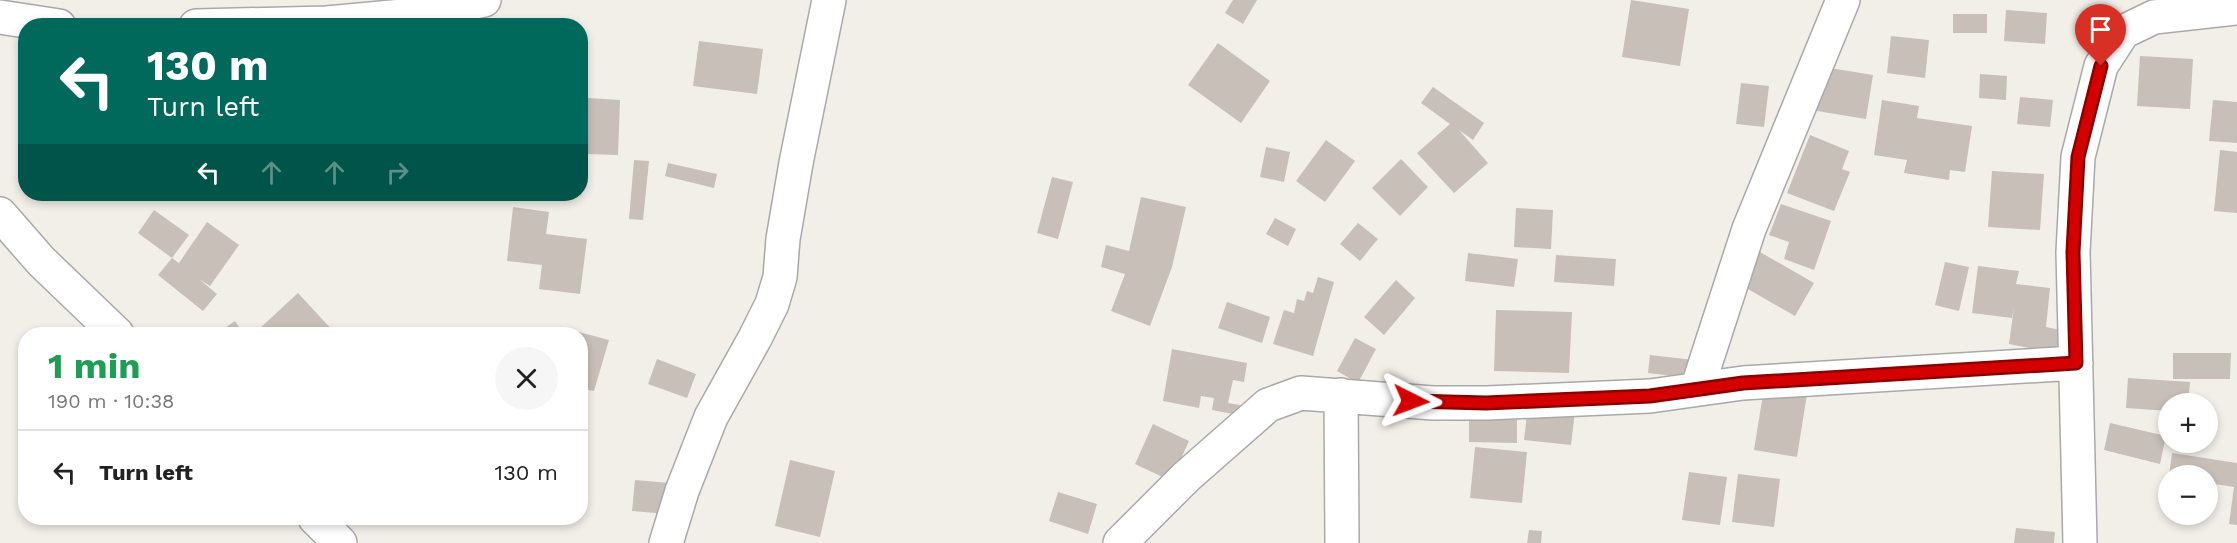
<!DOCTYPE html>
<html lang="en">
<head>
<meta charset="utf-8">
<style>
	body { margin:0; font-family:"Work Sans",sans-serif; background:#f6f6f6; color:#222; height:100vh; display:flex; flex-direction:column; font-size:22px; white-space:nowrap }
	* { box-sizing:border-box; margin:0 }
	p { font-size:20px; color:#767676 }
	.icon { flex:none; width:33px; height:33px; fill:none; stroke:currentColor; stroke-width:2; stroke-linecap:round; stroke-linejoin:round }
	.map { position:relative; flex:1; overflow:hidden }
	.side { position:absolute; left:18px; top:327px; width:570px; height:198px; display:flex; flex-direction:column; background:#fff; border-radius:24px; box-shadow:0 3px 9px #0003 }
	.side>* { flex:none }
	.top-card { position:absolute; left:18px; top:18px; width:570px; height:183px; border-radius:24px; box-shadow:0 3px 9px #0003; background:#00695c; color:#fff; overflow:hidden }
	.controls { position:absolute; left:2158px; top:393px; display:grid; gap:12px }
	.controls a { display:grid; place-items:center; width:60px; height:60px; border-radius:50%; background:#fff; box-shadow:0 3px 9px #0003; font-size:30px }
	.pin { position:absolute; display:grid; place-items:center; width:51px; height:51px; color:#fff; margin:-62px -26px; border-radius:50% 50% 50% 0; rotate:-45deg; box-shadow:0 0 6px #0007 }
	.pin .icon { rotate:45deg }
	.me { position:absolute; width:66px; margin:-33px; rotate:93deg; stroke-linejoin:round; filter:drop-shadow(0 0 4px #0008) }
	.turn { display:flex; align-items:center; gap:21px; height:126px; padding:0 30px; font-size:27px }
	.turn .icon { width:78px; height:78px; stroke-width:2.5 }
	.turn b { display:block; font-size:42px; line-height:51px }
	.lanes { display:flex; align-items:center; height:57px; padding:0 30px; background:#0003; justify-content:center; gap:30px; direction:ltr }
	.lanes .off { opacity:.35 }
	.round { display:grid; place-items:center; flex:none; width:63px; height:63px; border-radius:32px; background:#f6f6f6 }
	.summary { display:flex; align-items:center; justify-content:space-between; height:102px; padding:0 30px }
	h1 { font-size:36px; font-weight:700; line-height:45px; color:#1e9e55 }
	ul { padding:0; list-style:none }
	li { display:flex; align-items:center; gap:18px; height:84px; padding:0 30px; border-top:2px solid #e0e0e0 }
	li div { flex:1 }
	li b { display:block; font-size:22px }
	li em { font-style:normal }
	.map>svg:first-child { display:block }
	.building { fill:#c7bfb8 }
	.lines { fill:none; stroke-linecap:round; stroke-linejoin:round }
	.minor-casing { stroke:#a9a9a9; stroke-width:36 }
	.minor { stroke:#fff; stroke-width:33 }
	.route-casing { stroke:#8a0000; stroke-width:15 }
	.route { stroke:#d40000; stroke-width:10 }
</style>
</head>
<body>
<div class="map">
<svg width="2237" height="543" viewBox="0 0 2237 543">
	<rect width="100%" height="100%" fill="#f2efe9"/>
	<path class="building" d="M1233,0H1257L1243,24L1225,13Z
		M1631,0L1689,9L1680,66L1622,57Z
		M2006,10L2047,13L2045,44L2004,41Z
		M1953,14H1987V33H1953Z
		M1891,36L1929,40L1925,78L1887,73Z
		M699,41L763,49L757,94L693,86Z
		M1218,43L1270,81L1241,123L1188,85Z
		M2140,56L2193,59L2190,109L2137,106Z
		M1818,66L1873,75L1866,119L1811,110Z
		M1980,74L2007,76L2006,100L1979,98Z
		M1741,83L1769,86L1764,127L1736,124Z
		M1433,87L1484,123L1473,140L1459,130L1488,163L1454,193L1417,153L1450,124L1421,103Z
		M2020,97L2053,100L2050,127L2017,124Z
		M588,98L620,100L618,155L586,154Z
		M1882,100L1919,106L1917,118L1972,126L1965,172L1950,170L1949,180L1904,173L1907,160L1874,155Z
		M2213,100L2237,102V143L2209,141Z
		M1810,135L1849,151L1842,169L1850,172L1834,211L1787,193Z
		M1326,140L1355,161L1325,202L1296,181Z
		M1266,147L1290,152L1284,182L1260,177Z
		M2220,150L2237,152V213L2214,211Z
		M1401,159L1428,187L1400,216L1372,188Z
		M634,160L649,161L643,220L629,219Z
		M668,163L717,174L714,188L665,176Z
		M1992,171L2044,174L2040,230L1988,227Z
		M1052,177L1073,182L1058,239L1037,233Z
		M1141,197L1186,207L1172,267L1150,326L1111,311L1125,274L1101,267L1106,245L1129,251Z
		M1781,204L1831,221L1814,270L1784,259L1789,242L1769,235Z
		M513,207L549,212L546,234L587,239L580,294L539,289L542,265L507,261Z
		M1516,208L1553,210L1551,249L1514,247Z
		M154,210L189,235L172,258L138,233Z
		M1275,218L1296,229L1288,246L1266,234Z
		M207,222L239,245L210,286L199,279L217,294L203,311L158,275L172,258L179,263Z
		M1358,223L1378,239L1360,261L1340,244Z
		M1753,248L1814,283L1795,316L1734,281Z
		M1468,253L1518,259L1514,287L1465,281Z
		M1556,255L1616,259L1614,286L1554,282Z
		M1945,262L1969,267L1959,311L1935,305Z
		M1978,266L2019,271L2016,284L2050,288L2046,327L2065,331L2060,354L2009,344L2014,307L2012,318L1972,313Z
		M1318,277L1334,282L1313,356L1273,344L1284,310L1294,313L1297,299L1304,301L1307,291L1313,293Z
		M1396,280L1415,298L1384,335L1364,317Z
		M298,293L334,332L332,334H262L258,330Z
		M1227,302L1270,317L1262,343L1218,328Z
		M1496,310L1572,312L1569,373L1494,371Z
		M235,321L244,334H216Z
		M575,331L609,340L594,391L580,388V334H574Z
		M1355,338L1376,349L1358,383L1337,371Z
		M1172,349L1247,363L1244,382L1233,380L1228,403L1240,405L1238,415L1212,410L1214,398L1201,396L1199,408L1163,401Z
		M2173,353H2231L2230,379H2173Z
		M1650,355L1694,360L1691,378L1648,373Z
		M657,359L696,374L687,398L648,384Z
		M2128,378L2190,382L2188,404H2169V411L2126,408Z
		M1764,388L1807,394L1797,457L1754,450Z
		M1528,406L1575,411L1571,445L1524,440Z
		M1469,418L1517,420V443L1469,442Z
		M2110,423L2166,436L2160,464L2104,450Z
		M1153,424L1189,441L1171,481L1135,464Z
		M1475,447L1527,452L1522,503L1470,498Z
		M2172,453L2237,463V525L2229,524L2234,487L2208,483V476H2169Z
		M790,460L835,471L820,537L775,526Z
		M1689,472L1727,477L1720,525L1682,520Z
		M1738,474L1780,479L1774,527L1732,522Z
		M635,480L670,483L668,514L632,511Z
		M1058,492L1097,504L1088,534L1049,521Z
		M2016,528L2055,532L2054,543H2014Z
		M1529,530L1542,531L1541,543H1527Z"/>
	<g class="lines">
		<g class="minor-casing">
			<path id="minor" d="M0,17L59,26
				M196,26L327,23L413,15L484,0
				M0,214L41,261L117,334
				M1697,389L1749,229L1843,0
				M1341,395L1342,543
				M315,518L340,543
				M666,543L682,491L711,417L755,338L772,304L780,277L783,239L796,163L829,0
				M1120,543L1186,477L1268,405L1301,393L1433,403H1487L1650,396L1743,383L2076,363
				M2080,543L2073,252L2078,157L2101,66L2123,32L2154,17L2237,8"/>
		</g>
		<use href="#minor" class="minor"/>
	</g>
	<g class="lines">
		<g class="route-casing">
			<path id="route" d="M1411,401L1486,403L1650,396L1743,383L2076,363L2073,252L2078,157L2101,66"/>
		</g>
		<use href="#route" class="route"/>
	</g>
</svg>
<div class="controls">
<a>+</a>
<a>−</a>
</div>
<div class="pin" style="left:2101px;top:66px;background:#d93025"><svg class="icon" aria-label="arrive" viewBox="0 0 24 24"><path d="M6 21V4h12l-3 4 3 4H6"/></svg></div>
<svg class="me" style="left:1411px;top:401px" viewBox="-20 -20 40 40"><path d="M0-17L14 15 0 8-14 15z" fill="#d40000" stroke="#fff" stroke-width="4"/></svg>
<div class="top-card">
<div class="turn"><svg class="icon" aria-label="left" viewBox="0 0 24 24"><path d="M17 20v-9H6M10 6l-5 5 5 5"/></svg><div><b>130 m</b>Turn left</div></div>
<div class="lanes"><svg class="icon" aria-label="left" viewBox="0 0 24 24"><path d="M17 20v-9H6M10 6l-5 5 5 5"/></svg><svg class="icon off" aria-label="ahead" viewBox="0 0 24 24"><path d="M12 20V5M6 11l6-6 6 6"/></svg><svg class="icon off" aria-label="ahead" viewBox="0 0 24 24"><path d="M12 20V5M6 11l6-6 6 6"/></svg><svg class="icon off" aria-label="right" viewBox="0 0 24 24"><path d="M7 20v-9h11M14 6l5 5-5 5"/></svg></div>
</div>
<section class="side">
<div class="summary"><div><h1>1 min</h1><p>190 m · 10:38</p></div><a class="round"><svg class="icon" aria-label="close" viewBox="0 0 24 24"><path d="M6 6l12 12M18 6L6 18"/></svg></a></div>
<ul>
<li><svg class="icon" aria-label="left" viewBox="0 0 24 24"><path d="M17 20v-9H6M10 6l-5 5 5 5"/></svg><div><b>Turn left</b></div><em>130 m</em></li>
</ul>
</section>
</div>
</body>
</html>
